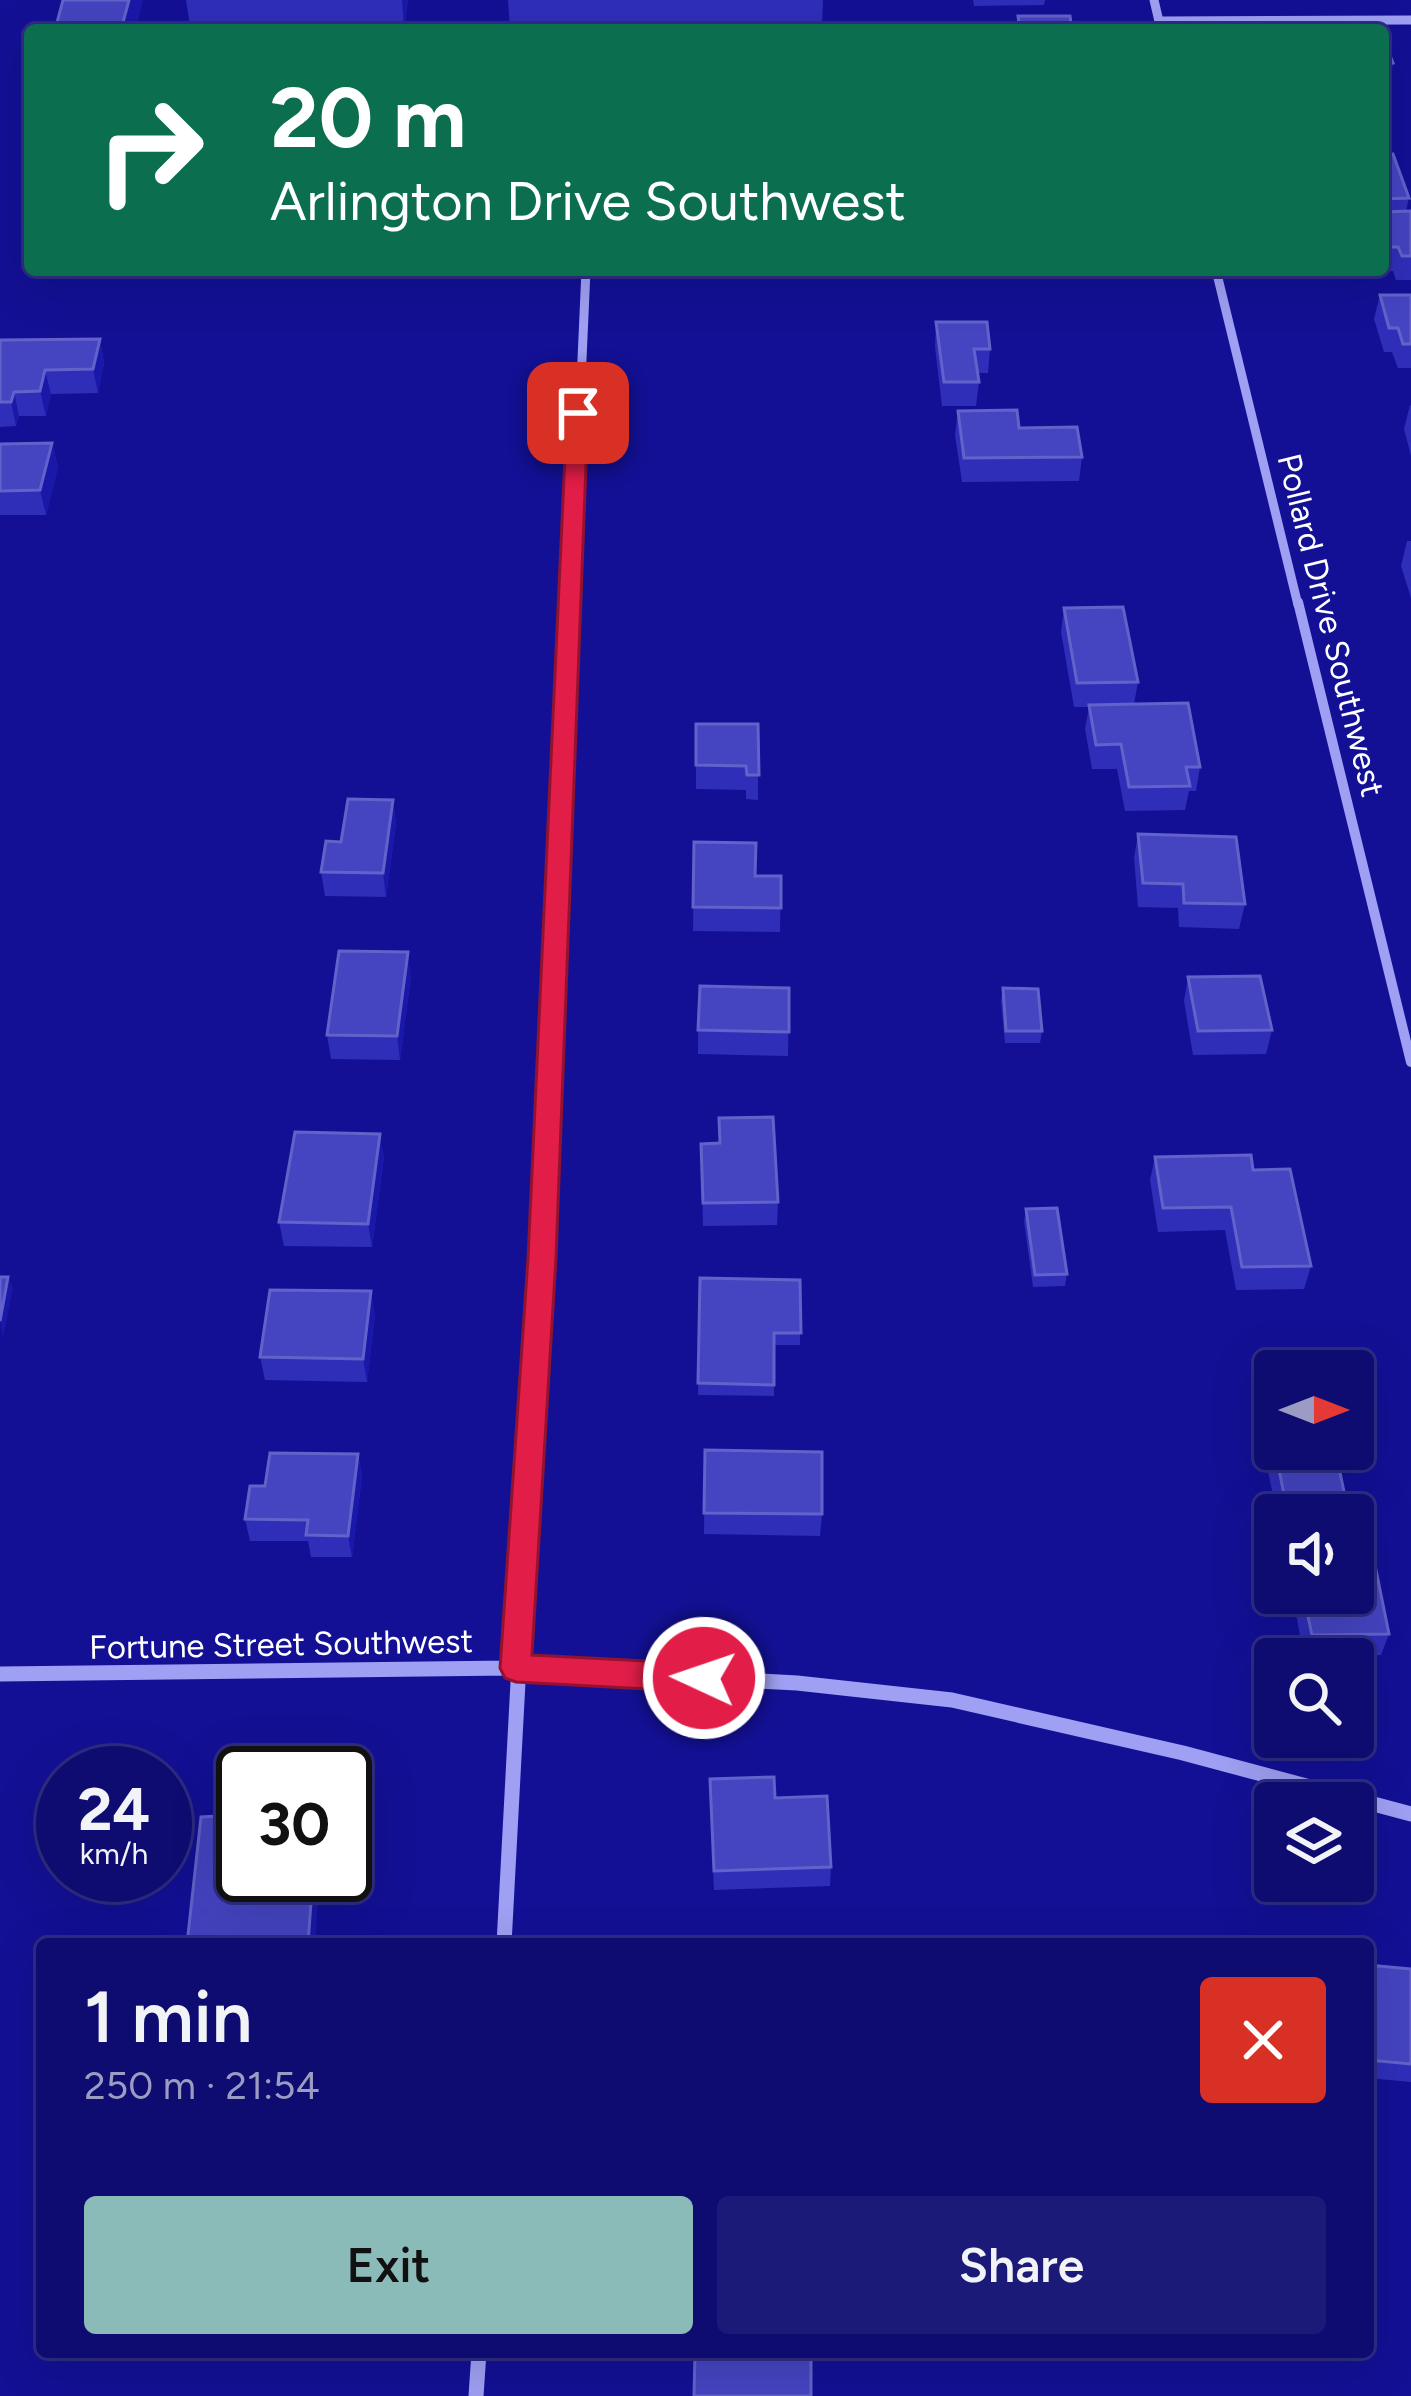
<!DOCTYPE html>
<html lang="en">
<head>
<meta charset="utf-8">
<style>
	body { margin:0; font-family:Figtree,sans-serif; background:#1c1a78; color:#f1f3f6; height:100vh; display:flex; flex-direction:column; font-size:45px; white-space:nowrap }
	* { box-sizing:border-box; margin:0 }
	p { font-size:39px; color:#9b9bc3 }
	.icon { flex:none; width:66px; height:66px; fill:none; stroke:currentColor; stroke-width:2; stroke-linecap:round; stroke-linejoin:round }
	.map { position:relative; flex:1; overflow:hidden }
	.panel { position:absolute; left:36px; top:1938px; width:1338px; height:420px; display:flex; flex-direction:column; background:#0e0c70; border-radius:12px; box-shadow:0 12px 48px #0002,0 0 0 3px #2e2c83 }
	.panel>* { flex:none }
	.banner { position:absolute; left:24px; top:24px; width:1365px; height:252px; border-radius:12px; box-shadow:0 12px 48px #0002,0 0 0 3px #2e2c83; background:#0b6e4f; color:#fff; overflow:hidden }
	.needle { width:78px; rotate:90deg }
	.controls { position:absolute; left:1254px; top:1350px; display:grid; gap:24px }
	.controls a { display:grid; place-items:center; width:120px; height:120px; border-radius:12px; background:#0e0c70; box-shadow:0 12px 48px #0002,0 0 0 3px #2e2c83; font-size:60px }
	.speed { position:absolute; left:36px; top:1746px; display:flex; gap:24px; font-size:60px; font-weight:700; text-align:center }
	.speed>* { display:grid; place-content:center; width:156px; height:156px; border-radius:50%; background:#0e0c70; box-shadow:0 12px 48px #0002,0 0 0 3px #2e2c83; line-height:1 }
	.speed small { font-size:30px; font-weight:400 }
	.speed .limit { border:6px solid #111; border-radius:18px; background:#fff; color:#111 }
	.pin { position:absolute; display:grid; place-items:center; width:102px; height:102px; color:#fff; margin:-51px; border-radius:24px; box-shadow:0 6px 18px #0006 }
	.me { position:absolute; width:132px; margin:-66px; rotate:273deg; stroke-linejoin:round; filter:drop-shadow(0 0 9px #0008) }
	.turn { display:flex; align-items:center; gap:42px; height:252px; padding:0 48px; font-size:54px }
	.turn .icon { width:156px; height:156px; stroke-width:2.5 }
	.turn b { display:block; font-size:84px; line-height:102px }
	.round { display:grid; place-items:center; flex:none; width:126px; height:126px; border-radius:12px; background:#1c1a78 }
	.head { display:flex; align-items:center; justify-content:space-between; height:204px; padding:0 48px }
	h1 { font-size:72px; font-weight:600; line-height:90px }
	.cta { display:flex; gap:24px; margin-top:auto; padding:24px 48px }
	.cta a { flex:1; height:138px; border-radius:12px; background:#8bbbb9; color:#111; font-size:48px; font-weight:600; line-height:138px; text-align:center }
	.cta a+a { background:#1c1a78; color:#f1f3f6 }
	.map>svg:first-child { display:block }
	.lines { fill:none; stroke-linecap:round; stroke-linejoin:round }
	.minor-far2 { stroke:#9f9ff3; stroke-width:9 }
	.minor-far1 { stroke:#9f9ff3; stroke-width:10 }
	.minor { stroke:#9f9ff3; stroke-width:15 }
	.wall { fill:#2f2eb9 }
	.shaded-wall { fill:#1a18a8 }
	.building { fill:#4544c1; stroke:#6262ca; stroke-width:3 }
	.route { fill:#e11d48; stroke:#92132f; stroke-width:3 }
	.labels { text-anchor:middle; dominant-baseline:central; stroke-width:12; stroke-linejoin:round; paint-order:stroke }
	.street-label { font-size:33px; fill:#fff; stroke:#131095 }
</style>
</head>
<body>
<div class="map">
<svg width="1411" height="2396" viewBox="0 0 1411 2396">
	<rect width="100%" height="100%" fill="#131095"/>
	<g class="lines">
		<path class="minor-far2" d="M1154,0L1161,30
			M1159,21L1411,20
			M1216,270L1298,605
			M571,605L586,270"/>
		<path class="minor-far1" d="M1298,602L1411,1062
			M534,1386L571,602"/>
		<path class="minor" d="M0,1674L516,1668L797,1683L952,1700L1183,1753L1411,1814
			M504,1944L534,1383
			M476,2396L479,2352"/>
	</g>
	<path class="wall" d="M186,0H408L404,29L190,26Z
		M508,0H823L822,27L510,29Z
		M973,0H1045L1044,5L974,6Z
		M1383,38L1393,63L1391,75H1383Z
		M1383,154L1409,198L1406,211H1411V280H1396L1393,271L1360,272L1359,270H1383Z
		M684,270H748V276L684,275Z
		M1114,270H1152V272H1115Z
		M1380,295H1411V368H1398L1392,352H1384L1374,319Z
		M936,322L990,349L988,373H977L979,382L976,406H942L935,347Z
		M100,339L104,363L98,393L51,394L46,416H19L16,426L0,427V340Z
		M1410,405H1411V456L1404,429Z
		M958,411L1019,428L1082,457L1079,481L962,482L955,435Z
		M52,443L58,467L46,515H0V444Z
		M1407,541H1411V598L1401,566Z
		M1064,608L1138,682L1134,704L1200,767L1196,791H1189L1185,810L1125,811L1117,769H1092L1085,729L1089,707H1074L1061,632Z
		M696,724H758V800L746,799V790L696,789Z
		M393,800L396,824L386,897L325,896L321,872L341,842Z
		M1138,834L1245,904L1239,929L1179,927L1178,908L1138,907L1134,858Z
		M694,842L755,876H781L780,932L693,931Z
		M411,976L400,1060L331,1059L327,1035Z
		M1188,977L1272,1030L1266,1054L1193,1055L1184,1001Z
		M789,988L788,1056L698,1054V1030Z
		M1003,988L1042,1031L1040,1043H1005L1001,1001Z
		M719,1118L778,1202L777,1225L703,1226L701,1144L719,1143Z
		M384,1157L372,1247L284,1246L279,1222Z
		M1155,1157L1253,1170L1311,1266L1304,1289L1236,1290L1225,1230L1158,1232L1150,1180Z
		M1026,1209L1067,1274L1065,1286L1033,1287L1024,1221Z
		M700,1278L800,1280V1345H774V1396L698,1395Z
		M375,1314L367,1382L265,1380L260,1357Z
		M1275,1449H1335L1346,1501H1362L1389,1634L1381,1655L1304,1656L1292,1593H1353V1515H1277L1268,1471Z
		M705,1450L822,1514L820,1536L704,1534Z
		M358,1454L362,1476L352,1557H311L308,1541H250L245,1519Z
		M775,1798L831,1867L830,1886L714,1890L710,1799Z
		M1368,1965L1411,1969V2082L1368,2078Z"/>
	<path class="shaded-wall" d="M129,0H143L136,30H121Z
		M402,0H408L404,29Z
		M100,339L104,363L98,393L93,369Z
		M45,370L51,394L46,416L40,391Z
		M14,392L19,416L16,426L11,402Z
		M52,443L58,467L46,515L40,490Z
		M393,800L396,824L386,897L383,873Z
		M408,952L411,976L400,1060L397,1036Z
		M380,1134L384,1157L372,1247L368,1224Z
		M8,1277L13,1288L3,1338L0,1321Z
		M371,1291L375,1314L367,1382L363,1359Z
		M358,1454L362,1476L352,1557L348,1536Z
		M313,1875H320L315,1944H308Z"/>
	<path class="building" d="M63,0H129L121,30H55Z
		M1018,16H1070L1072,30H1020Z
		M1294,26L1295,30H1245L1244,27Z
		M1383,38L1393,63L1383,64Z
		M1383,154H1393L1409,198L1383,199Z
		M1411,211V256H1402L1398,247H1383V212Z
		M1380,295H1411V344H1403L1398,328H1389Z
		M936,322H987L990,349H974L979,382H944Z
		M100,339L93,369L45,370L40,391L14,392L11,402H0V340Z
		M1017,410L1019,428L1077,427L1082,457L964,458L958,411Z
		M52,443L40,490L0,491V444Z
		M1123,607L1138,682L1077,683L1064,608Z
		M1188,703L1200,767H1186L1190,786L1129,787L1121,744L1096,745L1089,705Z
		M696,724H758L759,775H747L746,766L696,765Z
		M348,799L393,800L383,873L321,872L326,841L341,842Z
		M1138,834L1236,837L1245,904L1184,903L1183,884L1143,883Z
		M694,842L756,843L755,876H781V908L693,907Z
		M339,951L408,952L397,1036L327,1035Z
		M1260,976L1272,1030L1198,1031L1188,977Z
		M700,986L789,988V1032L698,1030Z
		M1003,988L1038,989L1042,1031H1006Z
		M773,1117L778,1202L703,1203L701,1144L720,1143L719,1118Z
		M295,1132L380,1134L368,1224L279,1222Z
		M1251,1155L1253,1170L1290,1169L1311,1266L1242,1267L1231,1207L1163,1208L1155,1157Z
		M1057,1208L1067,1274L1035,1275L1026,1209Z
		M0,1277H8L0,1321Z
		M700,1278L800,1280L801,1333H774V1385L698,1383Z
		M270,1290L371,1291L363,1359L260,1357Z
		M1275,1449H1335L1346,1501H1362L1389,1634L1312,1635L1303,1593H1353V1515H1288Z
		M705,1450L822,1452V1514L704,1513Z
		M270,1453L358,1454L348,1536L306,1535L308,1520L245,1519L250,1486H265Z
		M774,1777L775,1798L827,1796L831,1867L714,1871L710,1779Z
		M241,1779H243V1875H313L308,1944H187L201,1817L238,1815Z
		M1368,1965L1411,1969V2064L1368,2060Z
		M695,2352H811V2396H694Z"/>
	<path class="route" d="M578,407L588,413L556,1258L532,1655L704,1664L715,1668L719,1678L715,1688L704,1692L516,1682L505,1678L500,1668L528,1258L567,413Z"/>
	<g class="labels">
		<g class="street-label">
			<text transform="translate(1331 625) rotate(76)">Pollard Drive Southwest</text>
			<text transform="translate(281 1644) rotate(-1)">Fortune Street Southwest</text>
		</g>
	</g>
</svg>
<div class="controls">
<a><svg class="needle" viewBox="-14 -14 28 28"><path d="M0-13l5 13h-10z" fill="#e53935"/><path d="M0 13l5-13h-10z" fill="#9b9bc3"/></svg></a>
<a><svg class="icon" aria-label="sound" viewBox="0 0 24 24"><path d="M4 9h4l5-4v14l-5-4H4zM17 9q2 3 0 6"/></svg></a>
<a><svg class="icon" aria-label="search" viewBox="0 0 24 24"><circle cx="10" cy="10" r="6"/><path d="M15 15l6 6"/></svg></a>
<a><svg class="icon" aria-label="layers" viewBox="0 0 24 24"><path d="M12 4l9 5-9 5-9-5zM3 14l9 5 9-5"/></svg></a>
</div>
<div class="speed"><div>24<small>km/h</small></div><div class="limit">30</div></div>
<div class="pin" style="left:578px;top:413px;background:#d93025"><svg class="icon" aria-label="arrive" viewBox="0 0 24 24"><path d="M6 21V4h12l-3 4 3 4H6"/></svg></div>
<svg class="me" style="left:704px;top:1678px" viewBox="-20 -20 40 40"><circle r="17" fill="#e11d48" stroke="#fff" stroke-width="3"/><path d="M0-11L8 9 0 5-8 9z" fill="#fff"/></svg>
<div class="banner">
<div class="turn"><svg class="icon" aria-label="right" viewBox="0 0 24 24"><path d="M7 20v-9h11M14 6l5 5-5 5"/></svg><div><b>20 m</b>Arlington Drive Southwest</div></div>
</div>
<section class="panel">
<div class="head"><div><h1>1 min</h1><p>250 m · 21:54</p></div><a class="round" style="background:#d93025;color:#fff"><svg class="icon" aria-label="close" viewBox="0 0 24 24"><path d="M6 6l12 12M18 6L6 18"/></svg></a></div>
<div class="cta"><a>Exit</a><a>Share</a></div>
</section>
</div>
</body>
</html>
